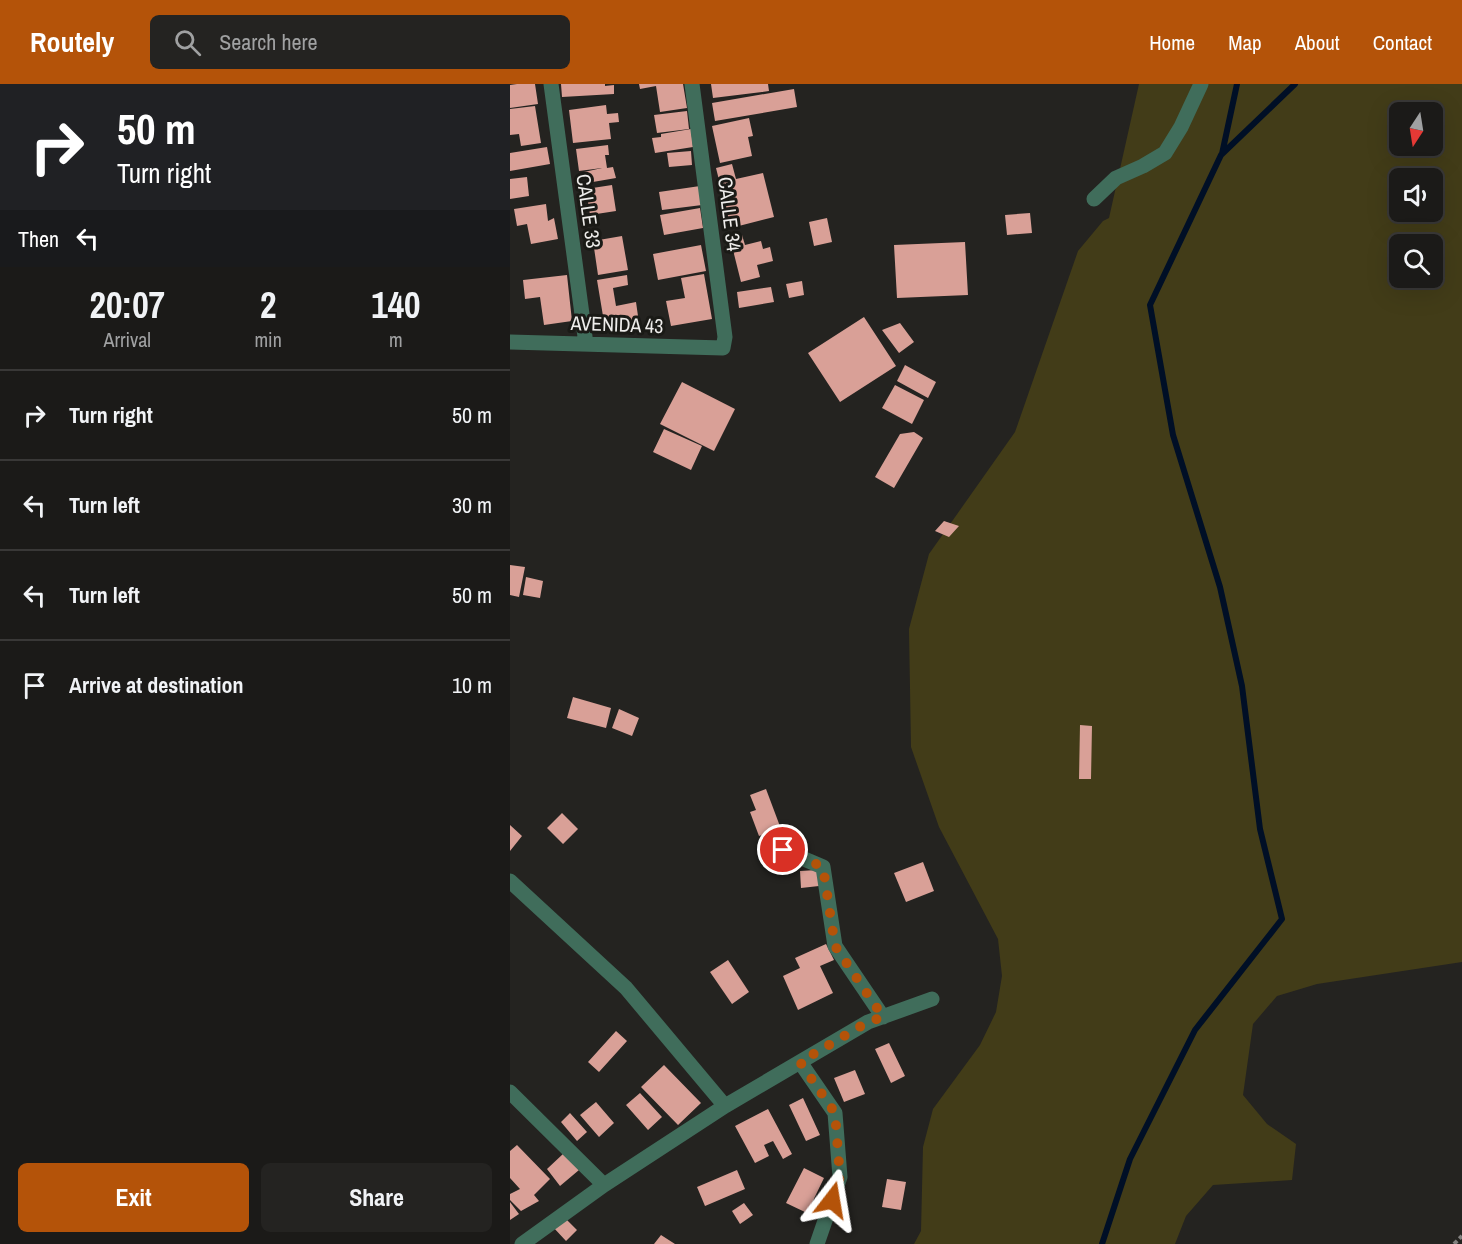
<!DOCTYPE html>
<html lang="en">
<head>
<meta charset="utf-8">
<style>
	body { margin:0; font-family:"Archivo Narrow",sans-serif; background:#242321; color:#f1f3f6; height:100vh; display:flex; flex-direction:column; font-size:22px; white-space:nowrap }
	* { box-sizing:border-box; margin:0 }
	p { font-size:20px; color:#a0a1a2 }
	.icon { flex:none; width:33px; height:33px; fill:none; stroke:currentColor; stroke-width:2; stroke-linecap:round; stroke-linejoin:round }
	.map { position:relative; flex:1; overflow:hidden }
	.sheet { display:flex; flex-direction:column; background:#1b1a18; width:510px }
	.sheet>* { flex:none }
	.guide { background:#202124; color:#fff; overflow:hidden }
	.needle { width:39px; rotate:192deg }
	.buttons { position:absolute; left:879px; top:18px; display:grid; gap:12px }
	.buttons a { display:grid; place-items:center; width:54px; height:54px; border-radius:9px; background:#1b1a18; box-shadow:0 6px 24px #0002,0 0 0 2px #393837; font-size:30px }
	.pin { position:absolute; display:grid; place-items:center; width:51px; height:51px; color:#fff; margin:-26px; border:3px solid #fff; border-radius:50%; box-shadow:0 2px 6px #0007 }
	.me { position:absolute; width:66px; margin:-33px; rotate:14deg; stroke-linejoin:round; filter:drop-shadow(0 0 4px #0008) }
	.turn { display:flex; align-items:center; gap:21px; height:126px; padding:0 18px; font-size:27px }
	.turn .icon { width:78px; height:78px; stroke-width:2.5 }
	.turn b { display:block; font-size:42px; line-height:51px }
	.then { display:flex; align-items:center; height:57px; padding:0 18px; background:#0003; gap:12px; font-size:22px }
	.eta { display:flex; justify-content:space-evenly; align-items:center; height:102px; text-align:center }
	.eta b { font-size:36px; font-weight:700; line-height:42px }
	.action { display:flex; gap:12px; margin-top:auto; padding:12px 18px }
	.action a { flex:1; height:69px; border-radius:9px; background:#b45309; color:#fff; font-size:24px; font-weight:700; line-height:69px; text-align:center }
	.action a+a { background:#242321; color:#f1f3f6 }
	ul { padding:0; list-style:none }
	li { display:flex; align-items:center; gap:18px; height:90px; padding:0 18px; border-top:2px solid #393837 }
	li div { flex:1 }
	li b { display:block; font-size:22px }
	li em { font-style:normal }
	header { display:flex; align-items:center; gap:36px; box-sizing:border-box; height:84px; padding:0 30px; background:#b45309; color:#fff }
	header strong { font-size:28px }
	nav { display:flex; gap:33px; margin-inline-start:auto; font-size:21px }
	.search { width:420px; height:54px; background:#242321; display:flex; align-items:center; gap:15px; box-sizing:border-box; padding:0 21px; border-radius:9px; color:#a0a1a2; font-size:22px }
	main { display:flex; flex:1; min-height:0 }
	.map>svg:first-child { display:block }
	.green { fill:#423c18; fill-rule:evenodd }
	.lines { fill:none; stroke-linecap:round; stroke-linejoin:round }
	.stream { stroke:#000f26; stroke-width:6 }
	.building { fill:#d9a097 }
	.path { stroke:#82817f; stroke-width:4; stroke-dasharray:4.5 3; stroke-linecap:butt }
	.minor { stroke:#406d5b; stroke-width:15 }
	.route { stroke:#b45309; stroke-width:10; stroke-dasharray:0 18 }
	.labels { text-anchor:middle; dominant-baseline:central; stroke-width:6; stroke-linejoin:round; paint-order:stroke }
	.street-label { font-size:20px; fill:#eeedeb; stroke:#1a1a16 }
</style>
</head>
<body>
<header>
<strong>Routely</strong>
<div class="search"><svg class="icon" aria-label="search" viewBox="0 0 24 24"><circle cx="10" cy="10" r="6"/><path d="M15 15l6 6"/></svg>Search here</div>
<nav><a>Home</a><a>Map</a><a>About</a><a>Contact</a></nav>
</header>
<main>
<section class="sheet">
<div class="guide">
<div class="turn"><svg class="icon" aria-label="right" viewBox="0 0 24 24"><path d="M7 20v-9h11M14 6l5 5-5 5"/></svg><div><b>50 m</b>Turn right</div></div>
<div class="then">Then<svg class="icon" aria-label="left" viewBox="0 0 24 24"><path d="M17 20v-9H6M10 6l-5 5 5 5"/></svg></div>
</div>
<div class="eta">
<div><b>20:07</b><p>Arrival</p></div>
<div><b>2</b><p>min</p></div>
<div><b>140</b><p>m</p></div>
</div>
<ul>
<li><svg class="icon" aria-label="right" viewBox="0 0 24 24"><path d="M7 20v-9h11M14 6l5 5-5 5"/></svg><div><b>Turn right</b></div><em>50 m</em></li>
<li><svg class="icon" aria-label="left" viewBox="0 0 24 24"><path d="M17 20v-9H6M10 6l-5 5 5 5"/></svg><div><b>Turn left</b></div><em>30 m</em></li>
<li><svg class="icon" aria-label="left" viewBox="0 0 24 24"><path d="M17 20v-9H6M10 6l-5 5 5 5"/></svg><div><b>Turn left</b></div><em>50 m</em></li>
<li><svg class="icon" aria-label="arrive" viewBox="0 0 24 24"><path d="M6 21V4h12l-3 4 3 4H6"/></svg><div><b>Arrive at destination</b></div><em>10 m</em></li>
</ul>
<div class="action"><a>Exit</a><a>Share</a></div>
</section>
<div class="map">
<svg width="952" height="1160" viewBox="0 0 952 1160">
	<rect width="100%" height="100%" fill="#242320"/>
	<path class="green" d="M629,0H952V878L807,900L767,912L743,940L733,1011L757,1040L786,1060L782,1096L703,1101L676,1132L665,1160H404L411,1147L413,1063L423,1025L470,961L486,928L492,892L488,855L429,743L401,663L399,545L419,470L505,348L568,167L593,137L599,134ZM890,28H922V62H890ZM890,94H922V128H890ZM890,160H922V194H890Z"/>
	<g class="lines">
		<path class="stream" d="M712,70L727,0
			M592,1160L620,1075L685,946L772,835L750,745L732,602L710,503L663,351L640,221L711,71L785,0"/>
	</g>
	<path class="building" d="M7,0H25L28,20L0,24V1Z
		M51,0H95V2L104,1V10L52,13Z
		M129,0H173L177,24L150,28L146,2L130,5Z
		M201,0H258L259,7L203,14Z
		M284,5L287,23L205,37L202,19Z
		M96,21L97,30L108,29L109,38L99,39L101,55L63,59L59,26Z
		M25,22L31,59L11,62L9,50L0,51V25Z
		M177,27L179,45L147,49L144,31Z
		M239,34L243,52L238,53L242,72L210,79L202,42Z
		M181,45L183,63L145,69L142,54L151,53V50Z
		M98,61L99,71H95L97,84L103,83L106,94L77,99L74,88L92,84L69,87L66,65Z
		M37,63L40,80L0,87V69Z
		M181,67L182,81L159,83L157,69Z
		M222,80L226,95L253,89L264,133L221,144L206,84Z
		M17,93L19,112L0,115V95Z
		M102,101L106,127L80,131L76,105Z
		M190,102L192,121L152,126L149,108Z
		M36,120L38,137L44,134L48,155L21,160L17,140L7,142L4,125Z
		M190,124L193,144L154,151L150,131Z
		M520,129L522,149L497,151L495,131Z
		M317,134L322,158L304,162L299,138Z
		M232,151L235,161L251,157L253,165L260,163L263,177L247,181L250,193L231,198L220,154Z
		M112,152L118,186L88,191L83,157Z
		M455,158L458,211L387,214L384,161Z
		M191,161L196,187L148,196L143,170Z
		M194,190L202,235L161,242L156,217L175,214L171,194Z
		M57,191L62,237L34,241L30,213L15,215L13,196Z
		M117,191L118,201L103,204L106,222L126,218L129,239L95,244L87,196Z
		M292,197L294,211L279,214L276,200Z
		M261,203L264,218L229,224L227,208Z
		M354,233L386,282L330,318L298,269Z
		M390,239L404,258L389,269L372,246Z
		M395,281L426,298L418,314L387,297Z
		M172,298L225,325L204,367L150,340Z
		M385,301L414,316L402,340L372,324Z
		M154,345L192,362L181,386L143,368Z
		M404,348L413,354L384,404L365,393L390,350Z
		M434,437L449,442L439,453L425,447Z
		M0,481L15,483L9,513L0,511Z
		M16,493L33,497L30,514L13,511Z
		M63,613L101,624L96,644L57,634Z
		M109,625L129,634L122,652L102,644Z
		M570,641L582,642L581,695H569Z
		M256,705L271,745L249,752L240,728L246,726L240,711Z
		M52,729L68,745L53,760L37,744Z
		M0,741L12,752L0,767Z
		M413,778L424,807L396,818L384,789Z
		M307,786L309,802L291,804L290,787Z
		M316,860L324,876L310,882L323,909L288,926L273,892L290,884L285,874Z
		M218,876L239,908L222,920L200,888Z
		M106,947L117,957L89,988L78,978Z
		M379,959L395,992L381,999L365,965Z
		M154,981L191,1019L168,1041L131,1003Z
		M345,986L355,1010L334,1018L324,994Z
		M130,1009L152,1033L138,1046L116,1021Z
		M293,1014L310,1051L296,1057L279,1021Z
		M86,1018L104,1039L89,1053L70,1031Z
		M258,1025L282,1070L273,1075L263,1057L254,1061L259,1072L245,1079L225,1042Z
		M60,1029L77,1048L67,1057L51,1038Z
		M7,1061L40,1095L24,1111L29,1117L11,1127L0,1116V1110L10,1105L0,1094V1067Z
		M54,1069L69,1086L50,1102L37,1085Z
		M294,1084L314,1094L297,1129L276,1119Z
		M227,1086L235,1105L195,1122L187,1103Z
		M377,1095L396,1098L391,1126L372,1123Z
		M0,1118L9,1130L0,1136Z
		M234,1119L243,1131L230,1140L222,1127Z
		M54,1133L67,1146L56,1157L43,1143Z
		M151,1151L165,1160H144Z"/>
	<g class="lines">
		<path class="path" d="M944,1160L952,1152"/>
		<path class="minor" d="M41,0L76,260
			M584,115L606,94L633,82L655,69L671,43L691,0
			M0,258L213,264L215,253L182,0
			M273,766L313,783L325,862L373,933
			M0,797L116,904L215,1022
			M290,978L325,1029L330,1093L307,1160
			M0,1008L94,1101
			M12,1160L94,1101L215,1022L358,938L422,915"/>
	</g>
	<g class="lines">
		<path class="route" d="M273,766L313,783L325,862L373,933L358,938L290,978L325,1029L330,1093L322,1116"/>
	</g>
	<g class="labels">
		<g class="street-label">
			<text transform="translate(79 127) rotate(82)">CALLE 33</text>
			<text transform="translate(220 130) rotate(83)">CALLE 34</text>
			<text transform="translate(107 240) rotate(2)">AVENIDA 43</text>
		</g>
	</g>
</svg>
<div class="buttons">
<a><svg class="needle" viewBox="-14 -14 28 28"><path d="M0-13l5 13h-10z" fill="#e53935"/><path d="M0 13l5-13h-10z" fill="#a0a1a2"/></svg></a>
<a><svg class="icon" aria-label="sound" viewBox="0 0 24 24"><path d="M4 9h4l5-4v14l-5-4H4zM17 9q2 3 0 6"/></svg></a>
<a><svg class="icon" aria-label="search" viewBox="0 0 24 24"><circle cx="10" cy="10" r="6"/><path d="M15 15l6 6"/></svg></a>
</div>
<div class="pin" style="left:273px;top:766px;background:#d93025"><svg class="icon" aria-label="arrive" viewBox="0 0 24 24"><path d="M6 21V4h12l-3 4 3 4H6"/></svg></div>
<svg class="me" style="left:322px;top:1116px" viewBox="-20 -20 40 40"><path d="M0-17L14 15 0 8-14 15z" fill="#b45309" stroke="#fff" stroke-width="4"/></svg>
</div>
</main>
</body>
</html>
